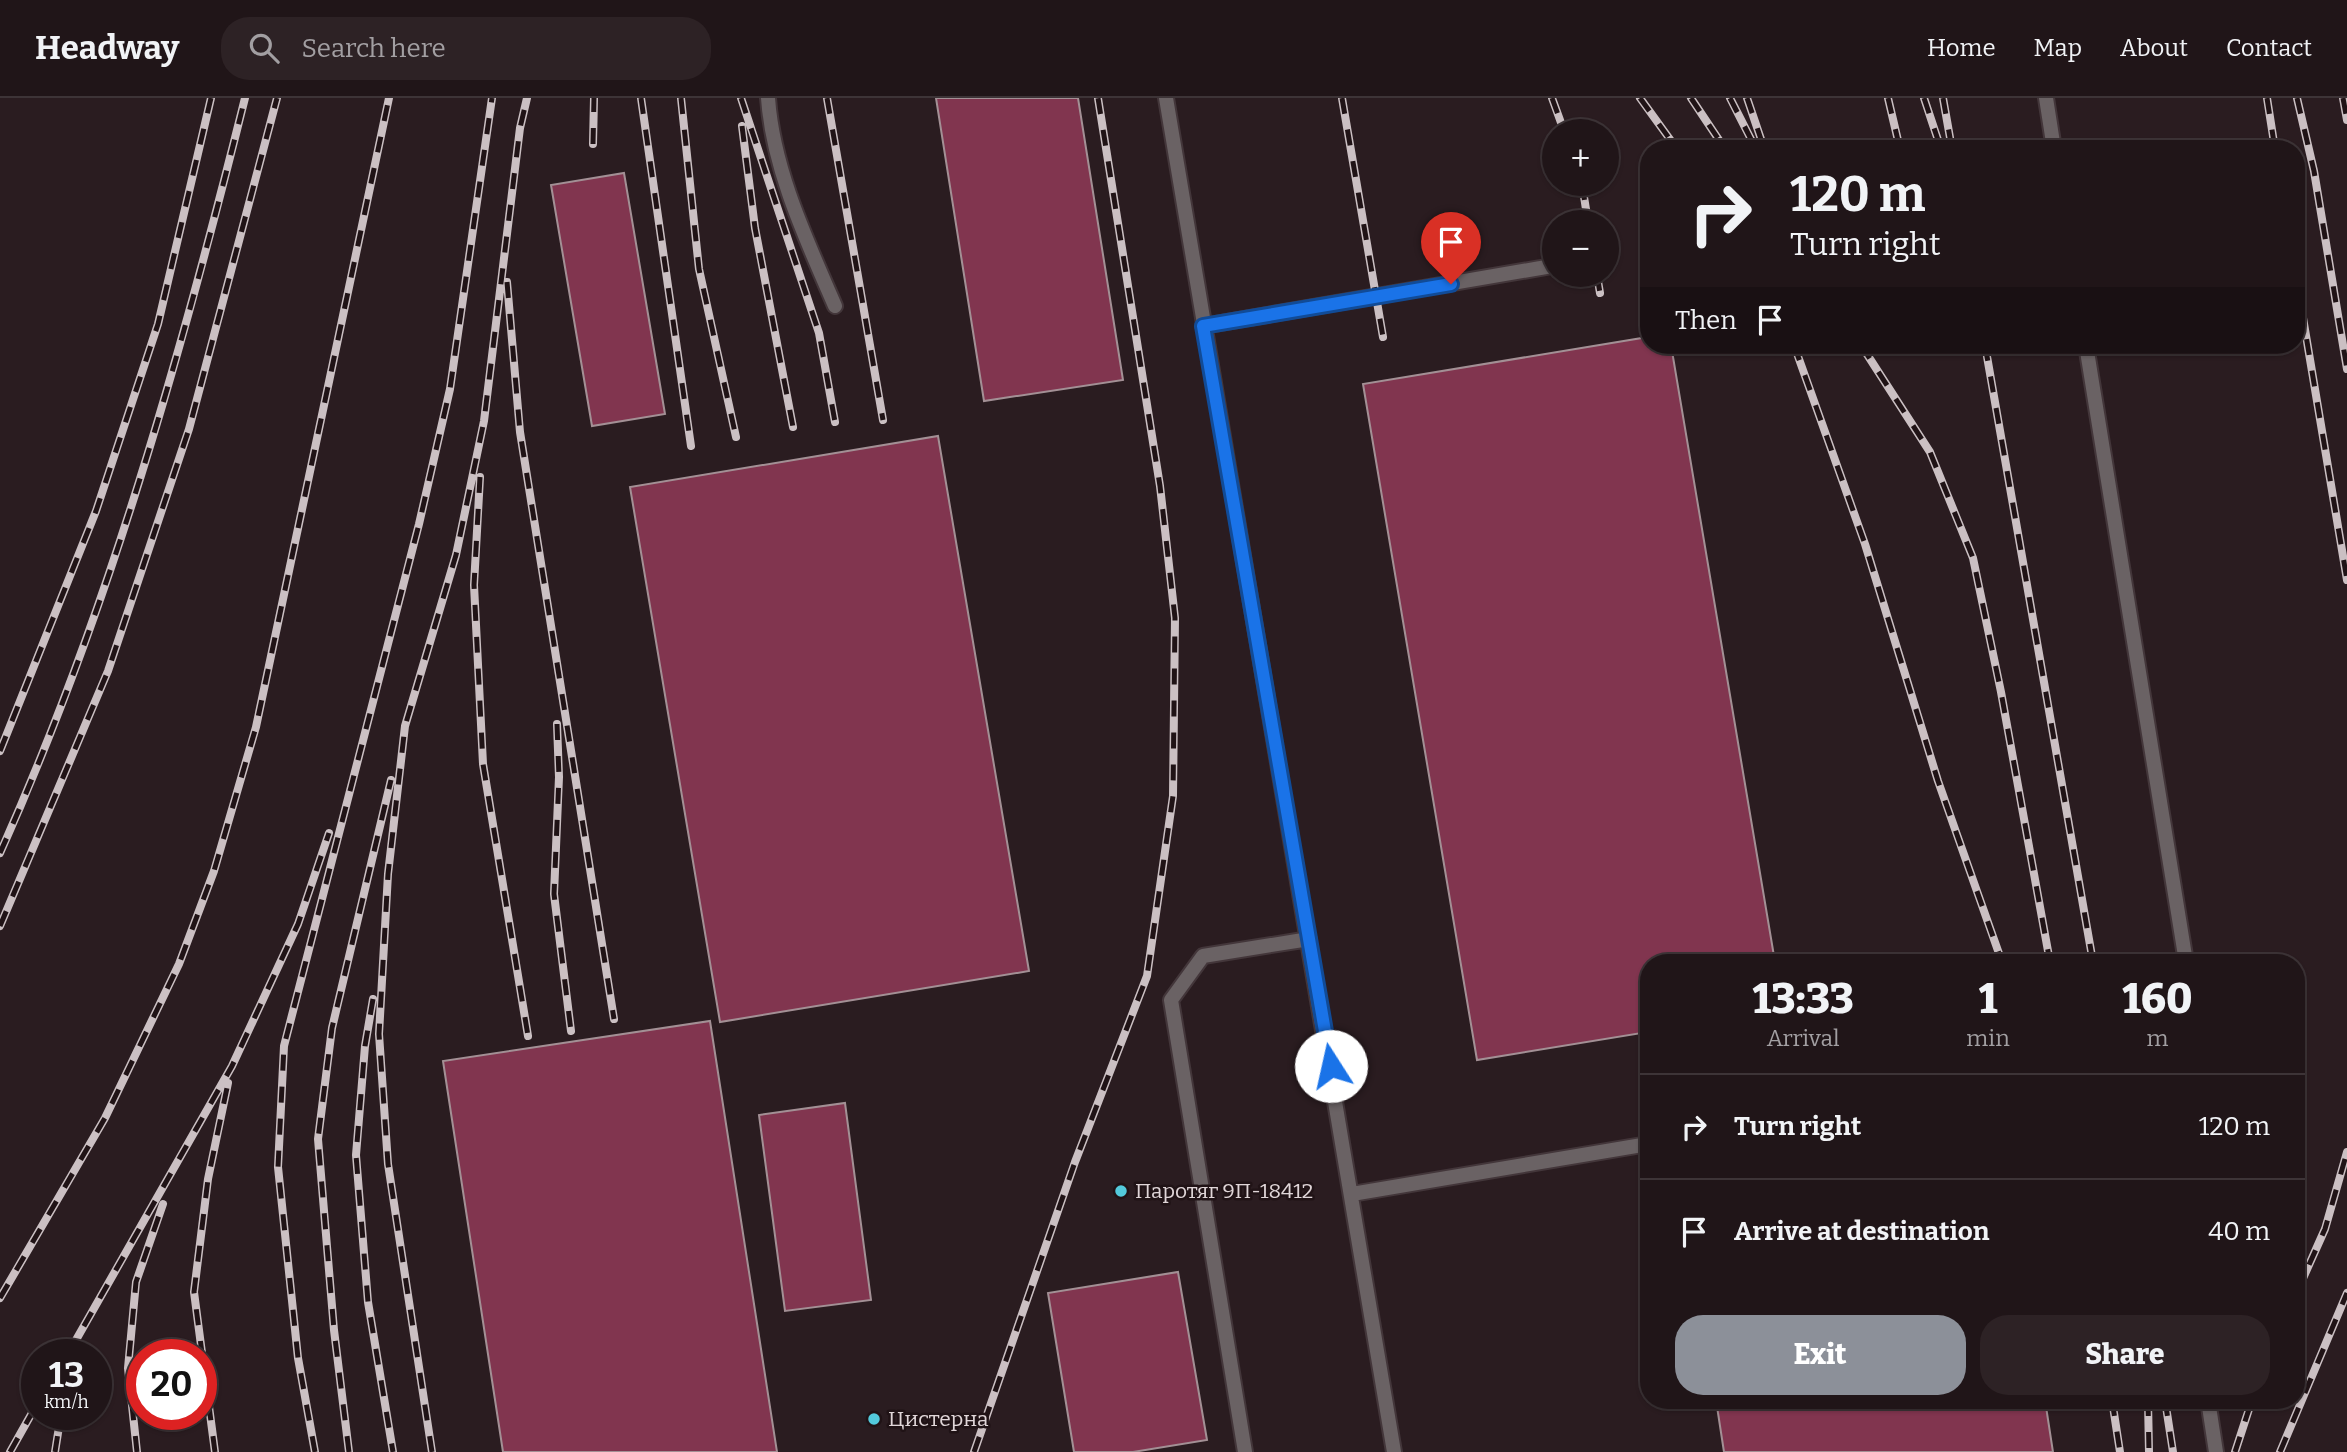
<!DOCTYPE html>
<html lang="en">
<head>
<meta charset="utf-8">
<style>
	body { margin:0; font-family:Bitter,serif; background:#2d2225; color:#f1f3f6; height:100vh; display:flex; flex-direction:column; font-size:26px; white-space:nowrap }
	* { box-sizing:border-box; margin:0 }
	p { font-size:23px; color:#a29fa2 }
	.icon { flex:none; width:38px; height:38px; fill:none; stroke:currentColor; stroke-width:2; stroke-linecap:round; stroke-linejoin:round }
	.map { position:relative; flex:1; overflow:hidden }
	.side { position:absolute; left:1640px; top:856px; width:665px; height:455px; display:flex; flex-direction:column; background:#201518; border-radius:28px; box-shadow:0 2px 5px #0004,0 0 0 2px #3d3437 }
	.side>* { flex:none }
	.banner { position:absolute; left:1640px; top:42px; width:665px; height:214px; border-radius:28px; box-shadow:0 2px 5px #0004,0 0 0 2px #3d3437; background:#201518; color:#f1f3f6; overflow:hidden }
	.tools { position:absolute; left:1542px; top:21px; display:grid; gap:14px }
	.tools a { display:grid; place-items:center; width:77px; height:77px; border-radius:50%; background:#201518; box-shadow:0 2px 5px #0004,0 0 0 2px #3d3437; font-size:35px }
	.speed { position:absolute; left:21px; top:1241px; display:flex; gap:14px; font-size:35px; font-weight:700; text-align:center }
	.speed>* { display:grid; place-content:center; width:91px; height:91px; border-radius:50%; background:#201518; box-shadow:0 2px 5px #0004,0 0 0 2px #3d3437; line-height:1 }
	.speed small { font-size:18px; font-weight:400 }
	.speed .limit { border:10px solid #d22; background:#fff; color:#111 }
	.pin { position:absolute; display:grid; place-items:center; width:60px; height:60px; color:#fff; margin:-72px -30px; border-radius:50% 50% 50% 0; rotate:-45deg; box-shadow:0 0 7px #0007 }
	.pin .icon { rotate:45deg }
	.me { position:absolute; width:77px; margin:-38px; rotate:350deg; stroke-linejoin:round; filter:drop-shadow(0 0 5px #0008) }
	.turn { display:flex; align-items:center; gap:24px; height:147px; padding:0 35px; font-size:32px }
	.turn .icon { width:91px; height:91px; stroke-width:2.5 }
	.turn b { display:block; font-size:49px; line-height:60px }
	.then { display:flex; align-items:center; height:66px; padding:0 35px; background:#0003; gap:14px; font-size:26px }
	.eta { display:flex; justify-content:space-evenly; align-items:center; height:119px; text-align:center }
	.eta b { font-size:42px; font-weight:800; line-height:49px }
	.cta { display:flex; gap:14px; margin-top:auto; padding:14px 35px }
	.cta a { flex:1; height:80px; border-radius:28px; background:#8c9099; color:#fff; font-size:28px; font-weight:800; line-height:80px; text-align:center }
	.cta a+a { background:#2d2225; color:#f1f3f6 }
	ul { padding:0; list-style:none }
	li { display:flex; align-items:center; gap:21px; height:105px; padding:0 35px; border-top:2px solid #3d3437 }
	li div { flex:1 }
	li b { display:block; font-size:26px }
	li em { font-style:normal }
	header { display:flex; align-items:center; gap:42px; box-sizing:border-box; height:98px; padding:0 35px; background:#201518; border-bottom:2px solid #3d3437 }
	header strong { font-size:33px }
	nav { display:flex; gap:38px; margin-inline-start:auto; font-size:24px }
	.search { width:490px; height:63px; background:#2d2225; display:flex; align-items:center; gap:18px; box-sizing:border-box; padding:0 24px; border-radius:28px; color:#a29fa2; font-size:26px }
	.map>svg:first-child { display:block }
	.building { fill:#81354f; stroke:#a39095; stroke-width:2 }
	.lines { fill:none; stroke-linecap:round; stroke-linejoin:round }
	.service-casing { stroke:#43363a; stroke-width:18 }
	.service { stroke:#6a6264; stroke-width:14 }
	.rail-casing { stroke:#cbc0c3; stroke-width:8 }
	.rail { stroke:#201316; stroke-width:5; stroke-dasharray:16; stroke-linecap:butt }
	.route-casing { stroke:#114b97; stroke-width:18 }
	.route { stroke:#1a73e8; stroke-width:12 }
	.poi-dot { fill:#53cadc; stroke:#201316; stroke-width:2.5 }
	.labels { text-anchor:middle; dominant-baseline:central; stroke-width:5; stroke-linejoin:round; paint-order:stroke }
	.poi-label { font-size:21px; fill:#e0d6d8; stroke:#201316; text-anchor:start }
</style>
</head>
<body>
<header>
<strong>Headway</strong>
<div class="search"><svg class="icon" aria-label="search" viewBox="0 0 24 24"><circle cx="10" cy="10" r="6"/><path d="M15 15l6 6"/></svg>Search here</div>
<nav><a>Home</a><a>Map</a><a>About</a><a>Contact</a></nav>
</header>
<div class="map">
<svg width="2347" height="1354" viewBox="0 0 2347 1354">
	<rect width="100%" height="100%" fill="#2a1c20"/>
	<path class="building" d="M936,0H1078L1123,282L984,303Z
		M624,75L665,316L592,328L551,87Z
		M1648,239V247H1671L1775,864H1648V934L1477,962L1363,286Z
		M938,338L1029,873L720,924L630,389Z
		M710,923L777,1354H503L443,963Z
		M845,1005L871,1202L785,1213L759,1017Z
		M1178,1174L1207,1342L1133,1354H1074L1048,1195Z
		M1716,1302H2045L2053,1354H1724Z"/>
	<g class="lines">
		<g class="service-casing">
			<path id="service" d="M768,0C773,72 807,143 835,208
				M1166,0L1394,1354
				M2046,0L2054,51
				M1203,228L1552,168
				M2086,247L2186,864
				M1352,1096L1648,1046
				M2208,1302L2216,1354
				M1245,1354L1171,902L1203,858L1309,841"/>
		</g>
		<use href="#service" class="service"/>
		<g class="rail-casing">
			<path id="rail" d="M641,0L691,348
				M681,0L699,171L736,339
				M741,0L819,235L835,324
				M827,0L883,322
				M1342,0L1383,239
				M1552,0L1564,33
				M1640,0L1677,51
				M1691,0L1725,51
				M1730,0L1756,51
				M1747,0L1763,47
				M1888,0L1900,51
				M1924,0L1941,51
				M1943,0L1952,51
				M2267,0L2275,51
				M2297,0L2314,73L2347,271
				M2343,0L2347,22
				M742,28L755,130L793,329
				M593,46L594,0
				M1582,86L1588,124
				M1597,177L1600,195
				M2296,178L2347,482
				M507,184L520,334L614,921
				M1794,247L1865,446L1938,683L2002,864
				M1861,247L1930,354L1973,460L2001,594L2050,864
				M1985,247L2093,864
				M480,379L474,487L483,666L528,938
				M557,626L559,679L554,796L571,933
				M0,653L96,413L158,226L211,0
				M0,755C109,512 181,257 245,0
				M0,828L108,573L189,331L277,0
				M373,901L365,948L356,1057L368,1204L393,1354
				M2296,1196L2325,1131L2347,1054
				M0,1200L105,1020L179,866L214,773L256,629L389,0
				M68,1256L232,968L298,826L329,735
				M2112,1302L2120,1354
				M2148,1302L2149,1354
				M2165,1302L2173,1354
				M10,1354L37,1306
				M55,1354L61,1316
				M137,1354L128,1270L136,1184L163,1106
				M215,1354L194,1194L208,1081L228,985
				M315,1354L298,1260L278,1069L284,948L419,426L450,291L492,0
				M349,1354L334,1232L318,1041L332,930L391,682
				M432,1354L388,1066L379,936L388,776L405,628L456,457L484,323L520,30L527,0
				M974,1354L1075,1064L1147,878L1173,698L1175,520L1160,388L1098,0
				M2235,1354L2252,1302
				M2280,1354L2347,1195"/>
		</g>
		<use href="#rail" class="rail"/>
	</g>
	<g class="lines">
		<g class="route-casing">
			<path id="route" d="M1331,968L1203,228L1451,186"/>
		</g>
		<use href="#route" class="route"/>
	</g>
	<g class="poi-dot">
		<circle cx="1121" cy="1093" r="7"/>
		<circle cx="874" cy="1321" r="7"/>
	</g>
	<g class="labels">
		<g class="poi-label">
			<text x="1135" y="1093">Паротяг 9П-18412</text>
			<text x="888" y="1321">Цистерна</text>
		</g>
	</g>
</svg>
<div class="tools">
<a>+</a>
<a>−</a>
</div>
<div class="speed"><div>13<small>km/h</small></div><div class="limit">20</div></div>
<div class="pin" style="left:1451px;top:186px;background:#d93025"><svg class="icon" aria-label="arrive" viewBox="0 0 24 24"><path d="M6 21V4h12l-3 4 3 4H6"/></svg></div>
<svg class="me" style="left:1331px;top:968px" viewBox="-20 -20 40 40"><circle r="19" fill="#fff"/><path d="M0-13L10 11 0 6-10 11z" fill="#1a73e8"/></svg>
<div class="banner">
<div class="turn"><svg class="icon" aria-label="right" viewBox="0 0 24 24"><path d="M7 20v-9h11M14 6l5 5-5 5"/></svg><div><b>120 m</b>Turn right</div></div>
<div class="then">Then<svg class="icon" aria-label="arrive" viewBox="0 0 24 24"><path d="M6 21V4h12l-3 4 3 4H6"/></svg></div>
</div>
<section class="side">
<div class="eta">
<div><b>13:33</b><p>Arrival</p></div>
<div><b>1</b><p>min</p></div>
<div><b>160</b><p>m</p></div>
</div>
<ul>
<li><svg class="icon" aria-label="right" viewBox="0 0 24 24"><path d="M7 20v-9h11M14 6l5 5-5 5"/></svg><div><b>Turn right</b></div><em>120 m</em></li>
<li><svg class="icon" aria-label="arrive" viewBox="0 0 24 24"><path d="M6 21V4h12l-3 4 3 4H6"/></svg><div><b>Arrive at destination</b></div><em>40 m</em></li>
</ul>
<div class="cta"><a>Exit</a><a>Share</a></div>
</section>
</div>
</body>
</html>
